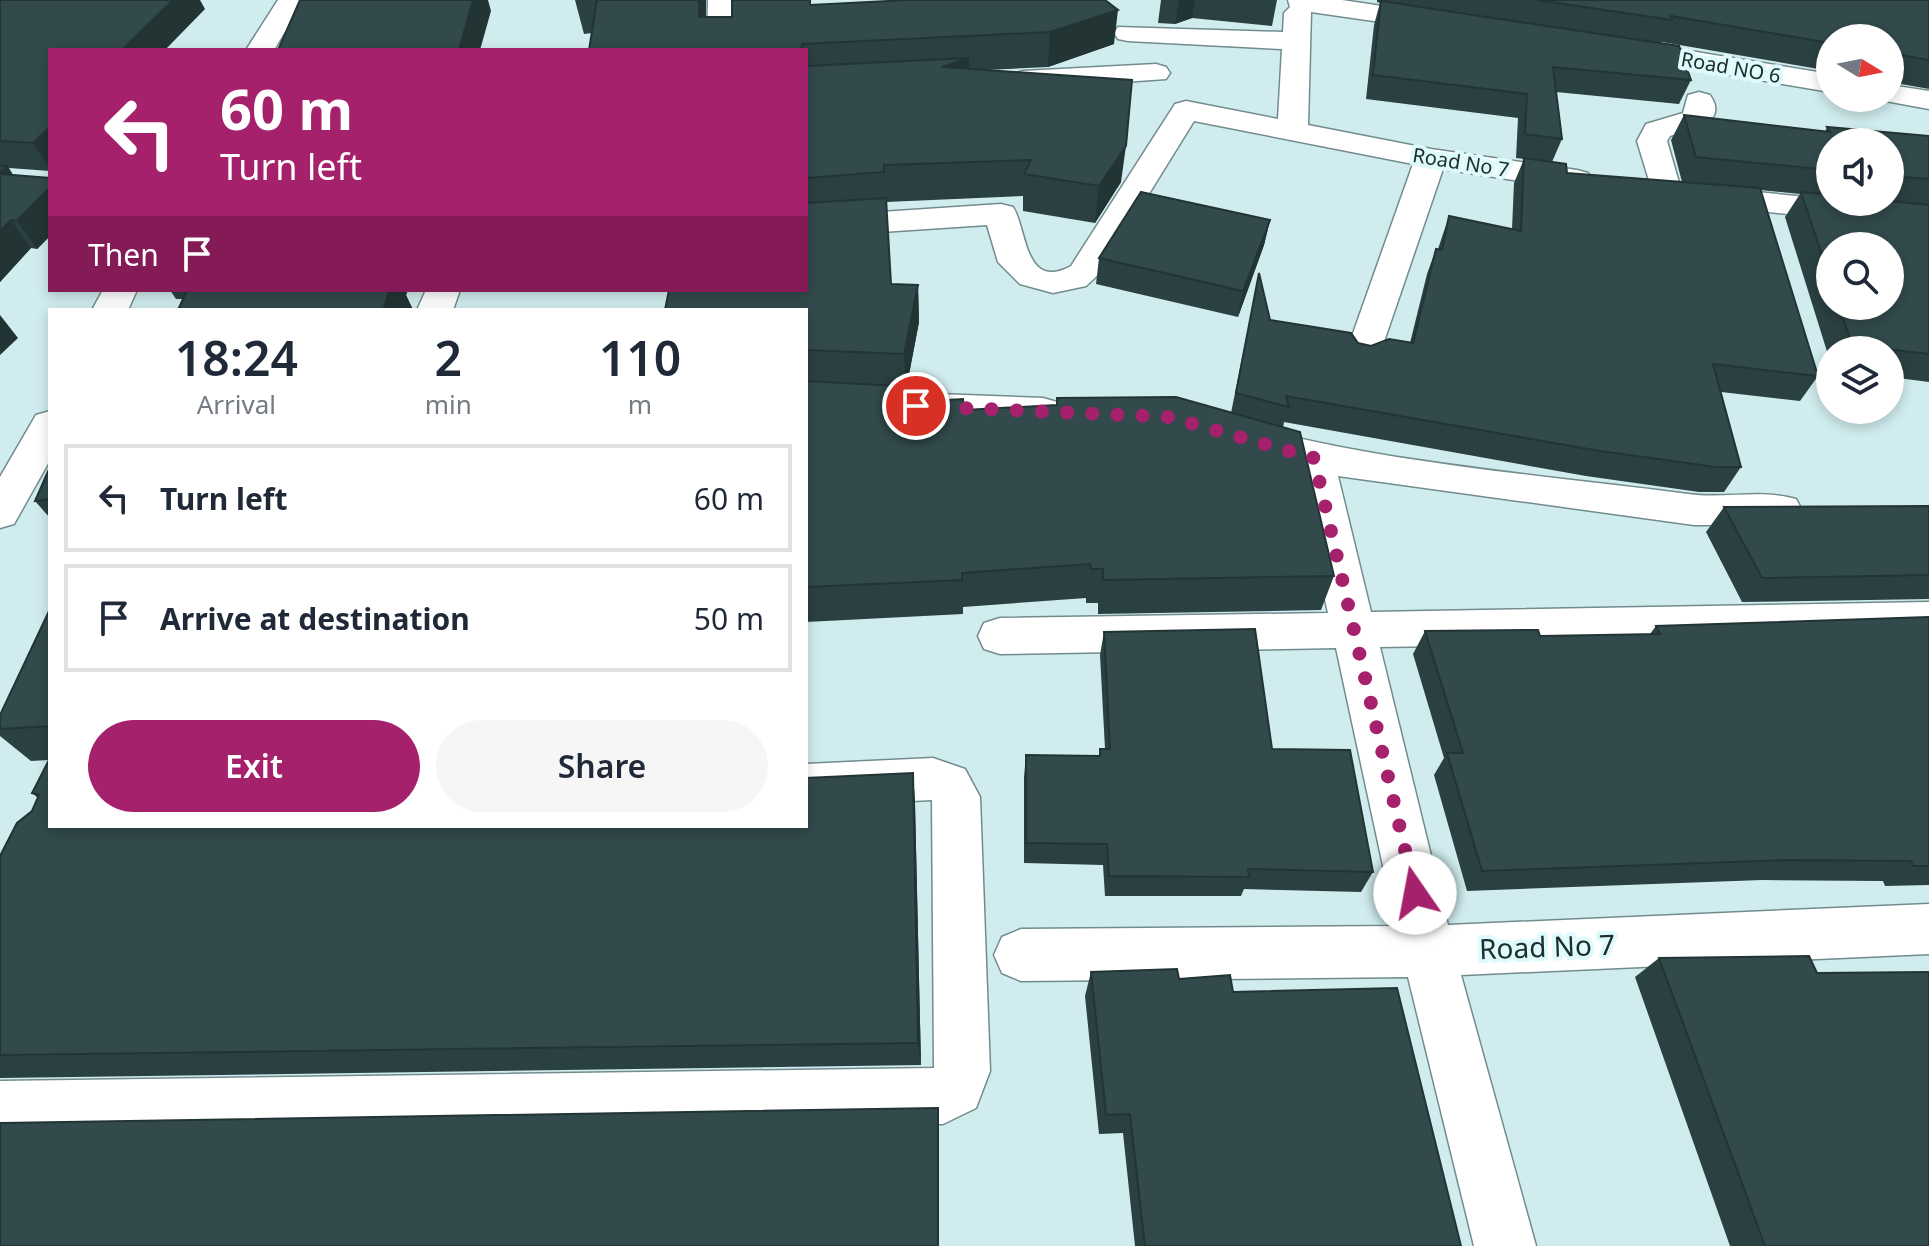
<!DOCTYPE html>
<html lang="en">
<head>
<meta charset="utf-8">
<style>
	body { margin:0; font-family:"Noto Sans",sans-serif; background:#f6f6f7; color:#1f2937; height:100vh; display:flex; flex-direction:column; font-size:30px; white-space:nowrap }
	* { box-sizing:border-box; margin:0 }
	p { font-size:26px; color:#747a83 }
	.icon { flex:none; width:44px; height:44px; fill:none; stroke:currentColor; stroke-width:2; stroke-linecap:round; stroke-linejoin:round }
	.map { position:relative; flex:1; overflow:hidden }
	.side { position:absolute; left:48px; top:308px; width:760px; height:520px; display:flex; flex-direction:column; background:#fff; border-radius:0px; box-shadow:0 4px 12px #0003 }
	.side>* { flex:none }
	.top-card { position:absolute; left:48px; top:48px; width:760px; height:244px; border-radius:0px; box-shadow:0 4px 12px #0003; background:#a6216c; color:#fff; overflow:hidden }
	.needle { width:52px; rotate:100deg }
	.fabs { position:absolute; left:1816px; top:24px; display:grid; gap:16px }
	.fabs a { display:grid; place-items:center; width:88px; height:88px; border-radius:50%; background:#fff; box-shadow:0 4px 12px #0003; font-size:40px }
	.pin { position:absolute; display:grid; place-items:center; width:68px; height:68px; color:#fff; margin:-34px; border:4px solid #fff; border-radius:50%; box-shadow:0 2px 8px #0007 }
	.me { position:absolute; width:88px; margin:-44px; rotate:348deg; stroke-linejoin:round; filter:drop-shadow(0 0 6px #0008) }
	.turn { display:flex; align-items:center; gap:28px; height:168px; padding:0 40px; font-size:36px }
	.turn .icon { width:104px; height:104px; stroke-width:2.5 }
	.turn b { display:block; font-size:56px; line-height:68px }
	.then { display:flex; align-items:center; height:76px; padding:0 40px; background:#0003; gap:16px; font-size:30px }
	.eta { display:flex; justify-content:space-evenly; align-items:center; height:136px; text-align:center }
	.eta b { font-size:48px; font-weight:600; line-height:56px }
	.cta { display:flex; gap:16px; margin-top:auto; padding:16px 40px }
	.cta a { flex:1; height:92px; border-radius:48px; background:#a6216c; color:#fff; font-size:32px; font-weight:600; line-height:92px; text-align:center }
	.cta a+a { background:#f6f6f7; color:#1f2937 }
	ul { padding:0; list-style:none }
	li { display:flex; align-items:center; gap:24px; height:108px; margin:0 16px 12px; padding:0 24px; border:4px solid #e0e1e3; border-radius:0px }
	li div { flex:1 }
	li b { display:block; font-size:30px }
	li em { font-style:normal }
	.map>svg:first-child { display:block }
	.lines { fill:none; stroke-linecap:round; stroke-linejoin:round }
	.street-casing { stroke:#728c8e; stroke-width:3 }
	.secondary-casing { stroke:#728c8e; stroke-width:3 }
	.street { fill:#fff; fill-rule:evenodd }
	.secondary { fill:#fff; fill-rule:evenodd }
	.wall { fill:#2b4041; fill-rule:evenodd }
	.shaded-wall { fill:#233435 }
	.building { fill:#324a4c; stroke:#233435; stroke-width:2 }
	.route { stroke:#a6216c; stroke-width:14; stroke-dasharray:0 25.2 }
	.labels { text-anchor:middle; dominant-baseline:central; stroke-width:8; stroke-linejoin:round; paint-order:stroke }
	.far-street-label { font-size:20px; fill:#212c2d; stroke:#ddfafc }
	.near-street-label { font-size:28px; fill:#212c2d; stroke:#ddfafc }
</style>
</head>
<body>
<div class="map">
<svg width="1929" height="1246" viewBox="0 0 1929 1246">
	<rect width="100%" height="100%" fill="#d0ecee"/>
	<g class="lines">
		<g class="street-casing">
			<path id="street" d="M708,0H734L735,50H707Z
				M1288,0H1342L1436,14L1446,16L1450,22L1446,28L1436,30L1311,12L1308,125L1431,149L1577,170L1588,173L1593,180L1588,187L1577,190L1443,169L1376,365L1363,368L1350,365L1345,356L1413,164L1194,121L1100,273L1086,286L1053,293L1020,284L998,262L987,225L806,237V217L1001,204L1013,207C1027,228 1024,292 1071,266L1175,104L1186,101L1278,119L1282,49L1128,41L1118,39L1114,33L1118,27L1283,32L1284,13L1290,7Z
				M1623,40L1830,74V92L1613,55L1609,49L1613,43Z
				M1156,64L1166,67L1170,73L1166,79L1023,89L1013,86L1008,80L1013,74L1023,71Z
				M1890,85L1929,91V109L1880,100L1890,98Z
				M1699,92L1710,95C1730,124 1689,130 1670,136L1667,141L1682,193L1677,200L1666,203L1655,200L1637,141L1646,124L1683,113L1688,95Z
				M1705,187L1929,209V229L1694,204L1689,197L1694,190Z
				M426,290H460L453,310H417Z
				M806,389L1043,398L1057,402L1062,411L1057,420L1043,424L806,415Z
				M1249,426C1390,464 1543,475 1688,494C1724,499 1762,489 1796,499L1802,510L1796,521L1782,525H1694L1338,476L1371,612L1929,602V638L1380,647L1448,925L1929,904V954L1461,975L1536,1246H1474L1408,977L1021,981L1002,973L994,955L1002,937L1021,929L1396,926L1336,648L1000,654L984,649L978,636L984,623L1000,618L1328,613L1296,467L1235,450L1229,440L1235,430Z
				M933,758L965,769L980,797L990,1071L976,1108L943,1124L0,1139V1081L934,1068L932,800L806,806V764Z"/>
		</g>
		<g class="secondary-casing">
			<path id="secondary" d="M278,0H304L274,50H246Z
				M103,290H137L128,310H92Z
				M50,411V460L14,524L0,528V477L36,415Z"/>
		</g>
		<use href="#street" class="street"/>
		<use href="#secondary" class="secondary"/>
	</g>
	<path class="wall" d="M0,0L205,9L50,50V171L9,168L13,175L50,178V236L37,249L31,248L0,282Z
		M575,0H706V17H732V0H811V5L908,0L1114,44L1048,67L986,70L1121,182L1095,223L1023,211V196L886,202L891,284L918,285L919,322L906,390H898V403L964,410L1056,405L1057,398L1231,413L1259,273L1270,320L1371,346L1410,343L1427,274L1436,249H1438L1449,216L1512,229L1514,183L1524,159L1516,158L1518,118L1366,99L1374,25L1380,3L1377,2V0H1929V89L1890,82V38H1830V71L1662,42L1661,43L1691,80L1679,104L1556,92L1562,139L1552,162L1567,173L1682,182L1671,140L1684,115L1825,132L1827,127L1929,136V382L1890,377V350H1830V361L1785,217L1800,194L1760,190L1818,376L1800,401L1721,392L1741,467L1724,492H1699L1586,476L1284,422L1283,428L1334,576L1321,610L1098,614V603H1086V598L963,607V614L806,622V50H589L592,33L584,34ZM1830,142H1890V202H1830ZM1830,246L1890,306H1830Z
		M1161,0H1277L1272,26L1192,18L1175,24L1158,23Z
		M1270,220L1264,245L1238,317L1096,284L1099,258Z
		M170,290H408L406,295L413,310H178L183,299H176Z
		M50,467V518L35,501Z
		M1929,506V599L1742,602L1706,532L1724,507Z
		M50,609V826L913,773L915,804L921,1065L0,1078V856L32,811L38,798L32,793L49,760L31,761L0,736V715Z
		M1929,617V885L1885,886L1883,881L1762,880L1467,891L1434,775L1444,758L1413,654L1425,631L1540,636L1650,634L1656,626Z
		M1104,632L1272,749L1373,872L1361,892L1244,889L1241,896H1105L1103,865L1024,863V777L1026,755L1099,756L1100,749H1105L1100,655Z
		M1659,958L1817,973L1929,1246H1730L1635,977Z
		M1091,972L1179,979L1233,992L1461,1246H1135L1123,1133L1099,1134L1085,996Z"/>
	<path class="shaded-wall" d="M173,0H200L205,9L165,50H122Z
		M473,0H488L491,11L480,50H459Z
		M699,0H706L704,50L699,17Z
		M1179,0H1195L1192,18L1175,24Z
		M1118,10L1114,44L1048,67L1050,32Z
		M969,58V94L942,67Z
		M50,127V168L33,143Z
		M1126,146L1121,182L1095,223L1099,186Z
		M7,166L27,195L0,173Z
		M50,187V236L37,249L17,221Z
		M11,220L31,248L0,282V231Z
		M1270,220L1264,245L1238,317L1243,291Z
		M918,285L919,322L906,390L904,354Z
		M390,290H408L406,295L413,310H383Z
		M0,315L18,338L0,355Z
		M898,386L900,422L894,403Z
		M913,773L915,804L921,1065L918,1043Z
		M938,1108L939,1127V1246H938Z"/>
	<path class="building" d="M0,0H173L122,50H50V127L33,143L0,141Z
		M300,0H473L459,50H278Z
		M597,0H699V17H732V0H810V5L908,0H1105L1118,10L1050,32L802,44L801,50H589Z
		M1537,0H1929V60L1890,53V38H1830V43L1671,16L1672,20Z
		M1381,1L1679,46L1691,80L1553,67L1562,139L1525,134L1527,94L1373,75Z
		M969,58L942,67L1132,80L1126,146L1099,186L1024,174L1031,160L884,165V172L806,178V66Z
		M1684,115L1830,132L1827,127L1929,136V179L1890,176V142H1830V170L1696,157Z
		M1524,158L1566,164L1567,173L1760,188L1818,376L1713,364L1741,467H1716L1600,451L1286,396L1289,407L1236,393L1259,273L1270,320L1351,333L1358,343L1371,346L1389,339L1413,343L1436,249L1442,250L1449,216L1521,231Z
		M0,166H7L0,173Z
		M0,174L50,178V187L17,221L11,220L0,231Z
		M1141,192L1270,220L1243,291L1099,258Z
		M1801,192L1830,195V202H1890V201L1929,205V354L1852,345L1839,306H1890V246H1830V279Z
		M886,198L891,284L918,285L904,354L806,350V310H665L669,290H806V203Z
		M187,290H390L383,310H178Z
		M806,381L898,386L894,403L963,399L964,410L1057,405V398L1176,397L1300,432L1334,576L1103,580V569H1091L1090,564L962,573V580L806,587Z
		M50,467V499L35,501Z
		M1929,506V575L1762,578L1724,507Z
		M50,609V726L0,729V715Z
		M1929,617V866H1913L1911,861L1786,860L1482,871L1447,753H1463L1425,631L1538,630L1540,636L1660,634L1656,626Z
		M1255,629L1272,749L1350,750L1373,872L1248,869L1249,877L1109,876L1107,844L1026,843V755L1100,756V749H1110L1104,632Z
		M50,758V826H806V778L913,773L918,1043L0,1055V856L17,823L32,811L39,795L32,793Z
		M1809,956L1817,973L1929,972V1246H1765L1659,958Z
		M1177,969L1179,979L1230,975L1233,992L1397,988L1461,1246H1145L1130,1114L1106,1115L1091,972Z
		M938,1108V1246H0V1123Z"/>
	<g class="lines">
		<path class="route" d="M916,406L1169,417L1314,458L1415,893"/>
	</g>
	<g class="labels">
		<g class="far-street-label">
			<text transform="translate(1731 67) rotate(10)">Road NO 6</text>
			<text transform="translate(1461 162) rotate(9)">Road No 7</text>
		</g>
		<g class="near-street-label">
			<text transform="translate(1547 946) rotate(-2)">Road No 7</text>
		</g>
	</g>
</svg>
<div class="fabs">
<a><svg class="needle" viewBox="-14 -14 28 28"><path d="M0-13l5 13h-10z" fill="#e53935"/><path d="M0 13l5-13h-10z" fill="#747a83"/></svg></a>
<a><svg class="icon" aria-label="sound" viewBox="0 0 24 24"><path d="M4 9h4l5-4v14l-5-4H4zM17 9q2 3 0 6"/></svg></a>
<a><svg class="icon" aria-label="search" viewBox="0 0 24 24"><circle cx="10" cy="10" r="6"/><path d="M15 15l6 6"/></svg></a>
<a><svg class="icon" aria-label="layers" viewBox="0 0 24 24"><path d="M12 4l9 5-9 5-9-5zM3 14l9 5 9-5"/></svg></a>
</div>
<div class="pin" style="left:916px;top:406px;background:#d93025"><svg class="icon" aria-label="arrive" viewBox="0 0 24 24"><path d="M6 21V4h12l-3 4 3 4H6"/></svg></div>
<svg class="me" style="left:1415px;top:893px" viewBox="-20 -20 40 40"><circle r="19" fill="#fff"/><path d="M0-13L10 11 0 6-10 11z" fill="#a6216c"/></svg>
<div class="top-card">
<div class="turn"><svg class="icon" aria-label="left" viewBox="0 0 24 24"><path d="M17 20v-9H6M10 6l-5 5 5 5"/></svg><div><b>60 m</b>Turn left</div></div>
<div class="then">Then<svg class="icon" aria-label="arrive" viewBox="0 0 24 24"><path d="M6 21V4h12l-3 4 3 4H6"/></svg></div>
</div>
<section class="side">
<div class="eta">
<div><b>18:24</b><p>Arrival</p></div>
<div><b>2</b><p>min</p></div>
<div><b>110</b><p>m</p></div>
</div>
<ul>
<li><svg class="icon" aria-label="left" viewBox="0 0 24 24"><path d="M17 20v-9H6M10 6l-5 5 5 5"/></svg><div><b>Turn left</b></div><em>60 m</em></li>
<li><svg class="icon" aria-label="arrive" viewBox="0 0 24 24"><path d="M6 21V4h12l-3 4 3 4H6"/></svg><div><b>Arrive at destination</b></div><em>50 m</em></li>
</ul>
<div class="cta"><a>Exit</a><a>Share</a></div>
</section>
</div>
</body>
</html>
